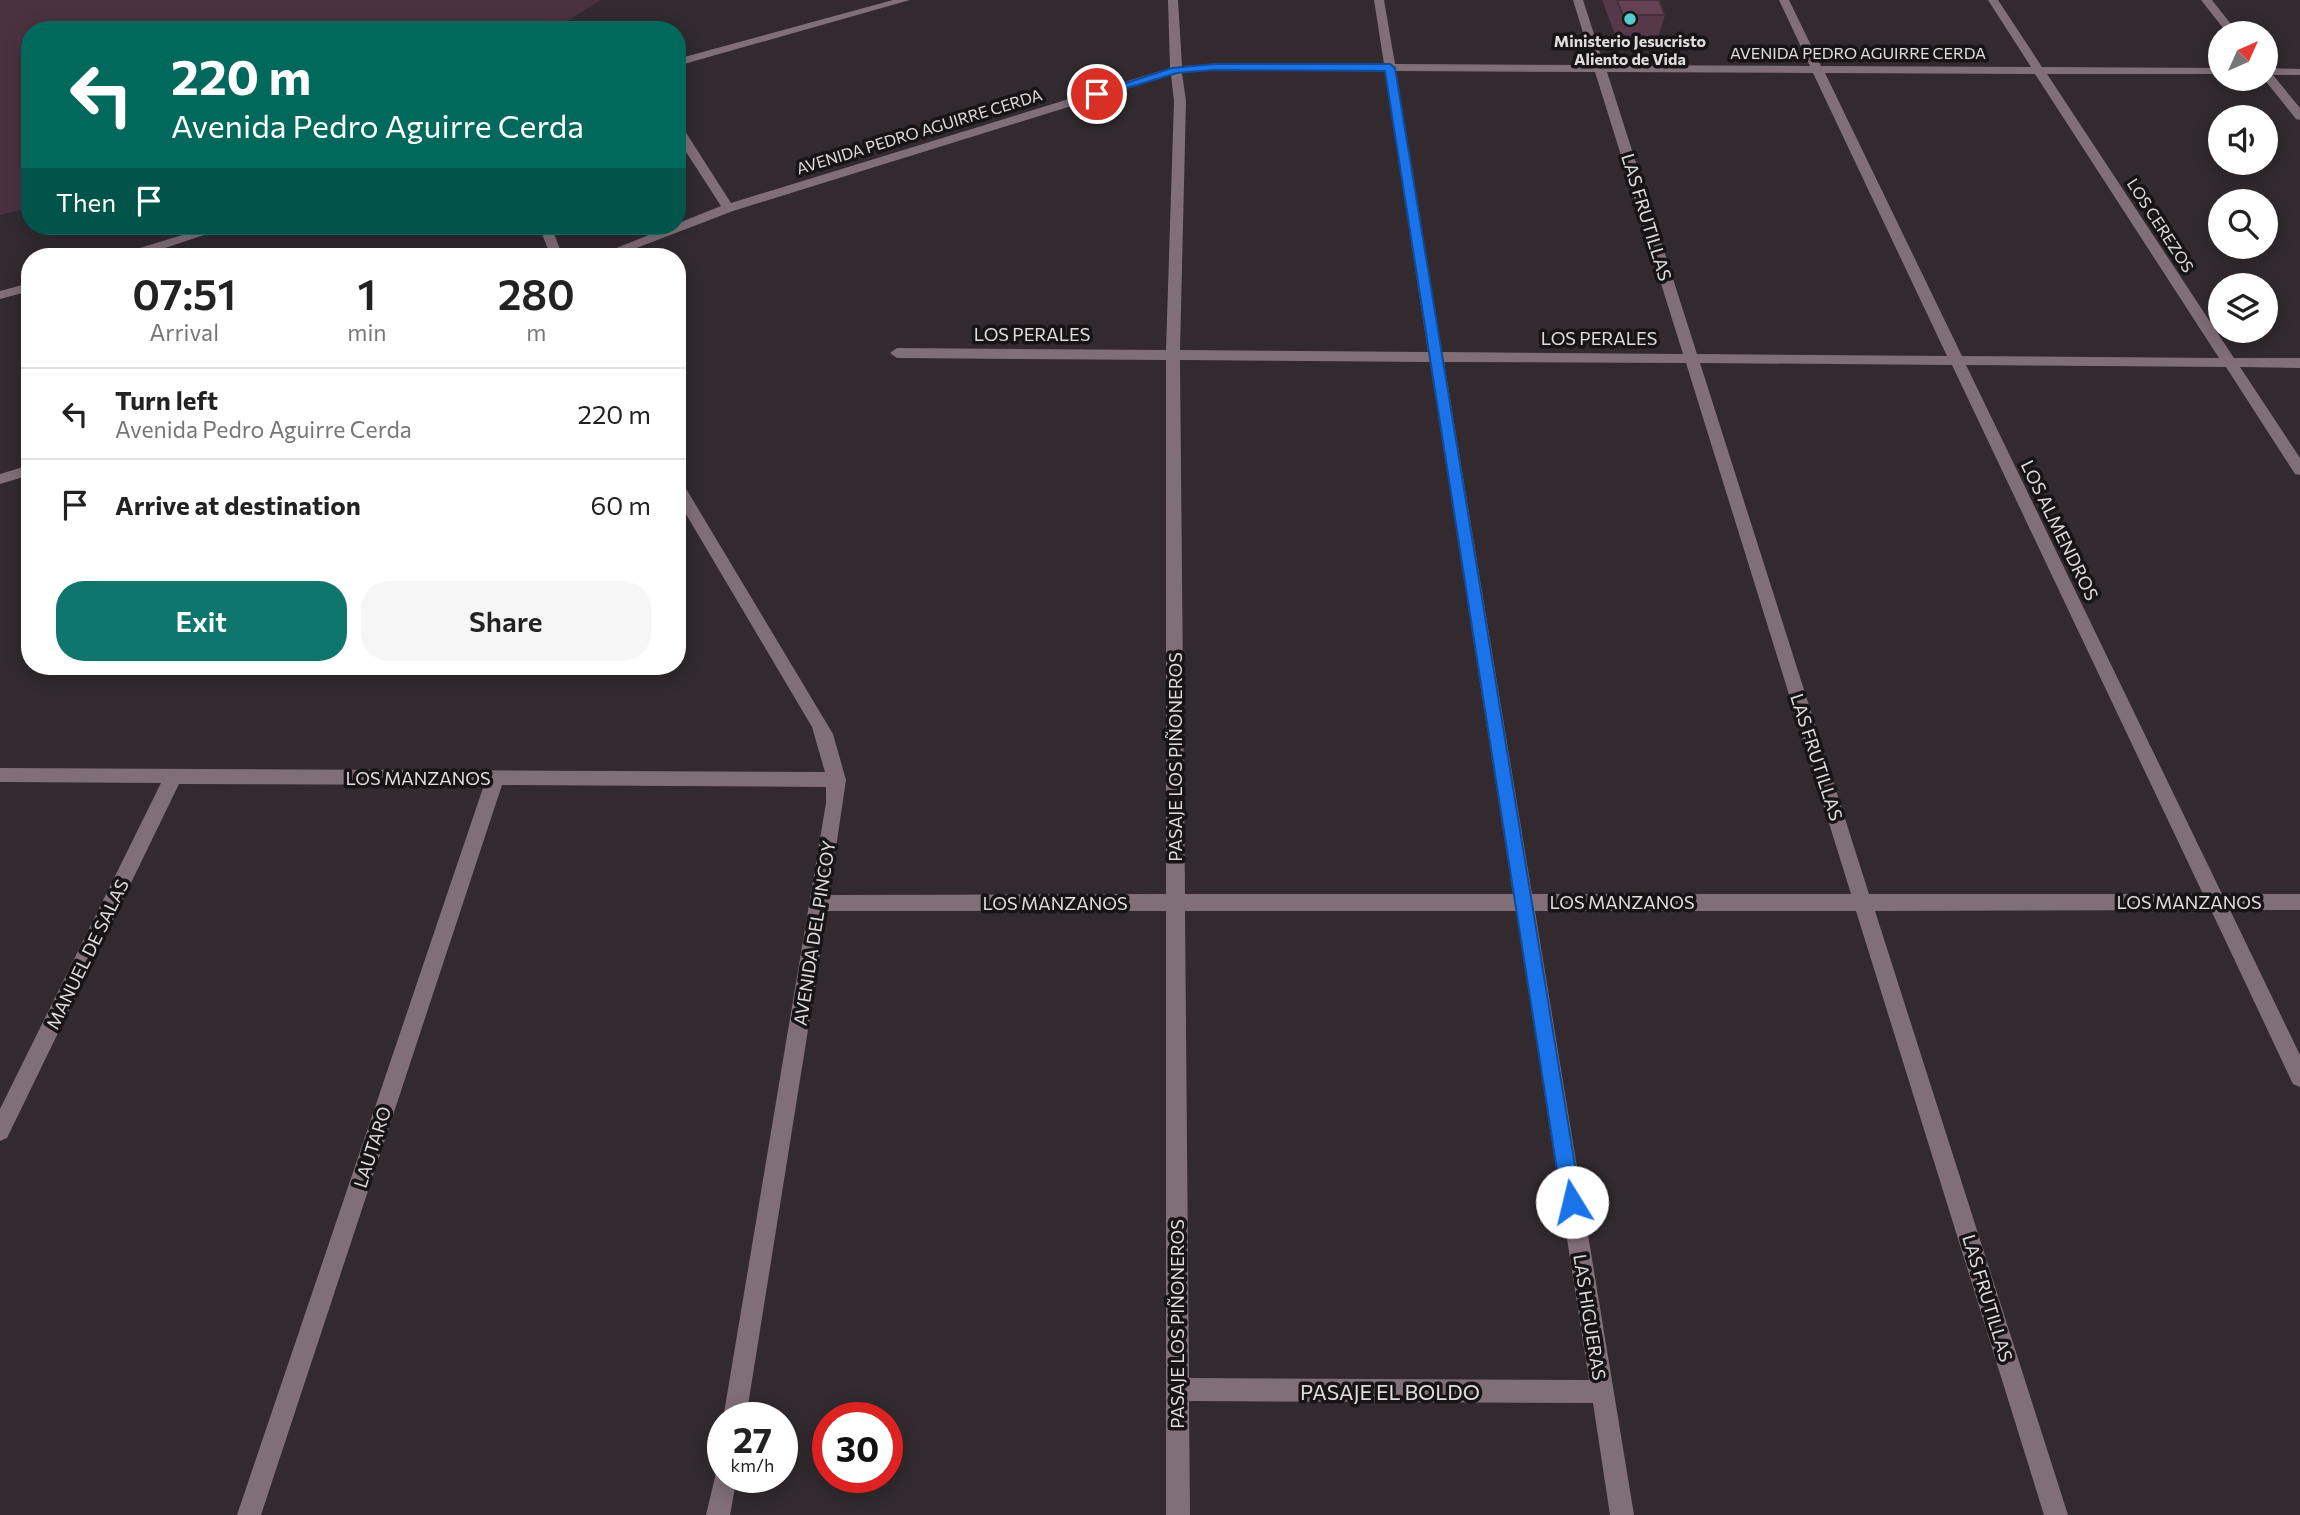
<!DOCTYPE html>
<html lang="en">
<head>
<meta charset="utf-8">
<style>
	body { margin:0; font-family:Commissioner,sans-serif; background:#f6f6f6; color:#222; height:100vh; display:flex; flex-direction:column; font-size:26px; white-space:nowrap }
	* { box-sizing:border-box; margin:0 }
	p { font-size:23px; color:#767676 }
	.icon { flex:none; width:38px; height:38px; fill:none; stroke:currentColor; stroke-width:2; stroke-linecap:round; stroke-linejoin:round }
	.map { position:relative; flex:1; overflow:hidden }
	.panel { position:absolute; left:21px; top:248px; width:665px; height:427px; display:flex; flex-direction:column; background:#fff; border-radius:28px; box-shadow:0 4px 18px #0003 }
	.panel>* { flex:none }
	.guide { position:absolute; left:21px; top:21px; width:665px; height:214px; border-radius:28px; box-shadow:0 4px 18px #0003; background:#00695c; color:#fff; overflow:hidden }
	.needle { width:46px; rotate:45deg }
	.buttons { position:absolute; left:2208px; top:21px; display:grid; gap:14px }
	.buttons a { display:grid; place-items:center; width:70px; height:70px; border-radius:50%; background:#fff; box-shadow:0 4px 18px #0003; font-size:35px }
	.speed { position:absolute; left:707px; top:1402px; display:flex; gap:14px; font-size:35px; font-weight:700; text-align:center }
	.speed>* { display:grid; place-content:center; width:91px; height:91px; border-radius:50%; background:#fff; box-shadow:0 4px 18px #0003; line-height:1 }
	.speed small { font-size:18px; font-weight:400 }
	.speed .limit { border:10px solid #d22; background:#fff; color:#111 }
	.pin { position:absolute; display:grid; place-items:center; width:60px; height:60px; color:#fff; margin:-30px; border:4px solid #fff; border-radius:50%; box-shadow:0 2px 7px #0007 }
	.me { position:absolute; width:77px; margin:-38px; rotate:351deg; stroke-linejoin:round; filter:drop-shadow(0 0 5px #0008) }
	.turn { display:flex; align-items:center; gap:24px; height:147px; padding:0 35px; font-size:32px }
	.turn .icon { width:91px; height:91px; stroke-width:2.5 }
	.turn b { display:block; font-size:49px; line-height:60px }
	.then { display:flex; align-items:center; height:66px; padding:0 35px; background:#0003; gap:14px; font-size:26px }
	.eta { display:flex; justify-content:space-evenly; align-items:center; height:119px; text-align:center }
	.eta b { font-size:42px; font-weight:600; line-height:49px }
	.cta { display:flex; gap:14px; margin-top:auto; padding:14px 35px }
	.cta a { flex:1; height:80px; border-radius:28px; background:#0f766e; color:#fff; font-size:28px; font-weight:600; line-height:80px; text-align:center }
	.cta a+a { background:#f6f6f6; color:#222 }
	ul { padding:0; list-style:none }
	li { display:flex; align-items:center; gap:21px; height:91px; padding:0 35px; border-top:2px solid #e0e0e0 }
	li div { flex:1 }
	li b { display:block; font-size:26px }
	li em { font-style:normal }
	.map>svg:first-child { display:block }
	.green { fill:#4b3240 }
	.lines { fill:none; stroke-linecap:round; stroke-linejoin:round }
	.minor { fill:#816f78; fill-rule:evenodd }
	.wall { fill:#563849 }
	.building { fill:#644155; stroke:#462e3c; stroke-width:2 }
	.route { fill:#1a73e8; stroke:#114b97; stroke-width:2 }
	.poi-dot { fill:#52cdcc; stroke:#171416; stroke-width:2.5 }
	.labels { text-anchor:middle; dominant-baseline:central; stroke-width:7; stroke-linejoin:round; paint-order:stroke }
	.far-poi-label { font-size:16px; font-weight:bold; fill:#e0dbdd; stroke:#171416 }
	.far-street-label { font-size:16px; fill:#e0dbdd; stroke:#171416 }
	.street-label { font-size:18px; fill:#e0dbdd; stroke:#171416 }
	.near-street-label { font-size:21px; fill:#e0dbdd; stroke:#171416 }
</style>
</head>
<body>
<div class="map">
<svg width="2300" height="1515" viewBox="0 0 2300 1515">
	<rect width="100%" height="100%" fill="#322a2e"/>
	<path class="green" d="M0,0H600L554,30H30V208L0,215Z"/>
	<g class="lines">
		<path class="minor" d="M893,0H910L677,66V59Z
			M1168,0H1178L1182,66L1214,64H1384L1374,0H1384L1395,64L1593,65L1573,0H1583L1604,65L1810,66L1779,0H1789L1821,66L2031,67L1988,0H1998L2042,67L2221,68V74H2047L2234,358H2300V368L2240,367L2300,458V475L2295,474L2226,367L1966,365L2222,894H2300V910H2230L2300,1055V1087L2293,1084L2211,910L1875,911L2068,1515H2044L1856,911H1535L1634,1515H1610L1593,1403L1189,1401L1190,1515H1166V911H827L746,1418L723,1419L826,803V787L502,785L261,1515H237L484,785L179,784L7,1138L0,1141V1109L161,783L0,782V768L825,772L812,727L677,499V481L682,482L833,734L846,780L829,895L1166,894V360L897,358L890,353L897,348L1166,350L1174,101L1171,75L733,211L613,257H594L721,206L677,138V124L683,128L731,203L1170,68ZM1214,70L1385,71L1428,352L1180,350L1186,101L1182,73ZM1396,71L1595,72L1683,354L1442,352ZM1607,72L1813,73L1947,356L1697,354ZM1825,73L2035,74L2219,358L1962,356ZM1180,360L1430,362L1513,894H1185ZM1444,362L1686,363L1851,894H1532ZM1700,363L1952,365L2203,894H1869ZM1185,911H1516L1589,1380L1189,1378Z
			M2201,0H2212L2238,33H2227Z
			M2266,68L2300,69V75H2273L2300,108V120L2296,119L2264,79H2266Z
			M212,226H231L138,257H118L120,254Z
			M539,226H551L563,257H551Z
			M30,283V291L0,299V291Z
			M30,465V475L0,484V474Z
			M723,1466V1477H737L730,1515H706L717,1469Z"/>
	</g>
	<path class="wall" d="M1602,0H1659L1665,15L1658,37H1616Z"/>
	<path class="building" d="M1617,0H1659L1665,15H1623Z"/>
	<path class="route" d="M1214,64H1390L1395,68L1581,1202L1579,1209L1572,1211L1565,1209L1562,1202L1385,71L1214,70L1177,73L1097,97L1092,94L1172,68Z"/>
	<circle class="poi-dot" cx="1630" cy="19" r="7"/>
	<g class="labels">
		<g class="far-poi-label">
			<text x="1630" y="40">Ministerio Jesucristo<tspan x="1630" dy="18">Aliento de Vida</tspan></text>
		</g>
		<g class="far-street-label">
			<text x="1858" y="52">AVENIDA PEDRO AGUIRRE CERDA</text>
			<text transform="translate(919 131) rotate(-17)">AVENIDA PEDRO AGUIRRE CERDA</text>
			<text transform="translate(2161 225) rotate(57)">LOS CEREZOS</text>
		</g>
		<g class="street-label">
			<text transform="translate(1647 217) rotate(73)">LAS FRUTILLAS</text>
			<text x="1032" y="334">LOS PERALES</text>
			<text x="1599" y="338">LOS PERALES</text>
			<text transform="translate(2060 530) rotate(64)">LOS ALMENDROS</text>
			<text transform="translate(1175 757) rotate(-90)">PASAJE LOS PIÑONEROS</text>
			<text transform="translate(1817 757) rotate(72)">LAS FRUTILLAS</text>
			<text x="418" y="778">LOS MANZANOS</text>
			<text x="1622" y="902">LOS MANZANOS</text>
			<text x="2189" y="902">LOS MANZANOS</text>
			<text x="1055" y="903">LOS MANZANOS</text>
			<text transform="translate(814 933) rotate(-81)">AVENIDA DEL PINCOY</text>
			<text transform="translate(87 954) rotate(-64)">MANUEL DE SALAS</text>
			<text transform="translate(372 1147) rotate(-72)">LAUTARO</text>
			<text transform="translate(1988 1298) rotate(73)">LAS FRUTILLAS</text>
			<text transform="translate(1590 1317) rotate(81)">LAS HIGUERAS</text>
			<text transform="translate(1177 1324) rotate(-90)">PASAJE LOS PIÑONEROS</text>
		</g>
		<g class="near-street-label">
			<text x="1390" y="1391">PASAJE EL BOLDO</text>
		</g>
	</g>
</svg>
<div class="buttons">
<a><svg class="needle" viewBox="-14 -14 28 28"><path d="M0-13l5 13h-10z" fill="#e53935"/><path d="M0 13l5-13h-10z" fill="#767676"/></svg></a>
<a><svg class="icon" aria-label="sound" viewBox="0 0 24 24"><path d="M4 9h4l5-4v14l-5-4H4zM17 9q2 3 0 6"/></svg></a>
<a><svg class="icon" aria-label="search" viewBox="0 0 24 24"><circle cx="10" cy="10" r="6"/><path d="M15 15l6 6"/></svg></a>
<a><svg class="icon" aria-label="layers" viewBox="0 0 24 24"><path d="M12 4l9 5-9 5-9-5zM3 14l9 5 9-5"/></svg></a>
</div>
<div class="speed"><div>27<small>km/h</small></div><div class="limit">30</div></div>
<div class="pin" style="left:1097px;top:94px;background:#d93025"><svg class="icon" aria-label="arrive" viewBox="0 0 24 24"><path d="M6 21V4h12l-3 4 3 4H6"/></svg></div>
<svg class="me" style="left:1572px;top:1202px" viewBox="-20 -20 40 40"><circle r="19" fill="#fff"/><path d="M0-13L10 11 0 6-10 11z" fill="#1a73e8"/></svg>
<div class="guide">
<div class="turn"><svg class="icon" aria-label="left" viewBox="0 0 24 24"><path d="M17 20v-9H6M10 6l-5 5 5 5"/></svg><div><b>220 m</b>Avenida Pedro Aguirre Cerda</div></div>
<div class="then">Then<svg class="icon" aria-label="arrive" viewBox="0 0 24 24"><path d="M6 21V4h12l-3 4 3 4H6"/></svg></div>
</div>
<section class="panel">
<div class="eta">
<div><b>07:51</b><p>Arrival</p></div>
<div><b>1</b><p>min</p></div>
<div><b>280</b><p>m</p></div>
</div>
<ul>
<li><svg class="icon" aria-label="left" viewBox="0 0 24 24"><path d="M17 20v-9H6M10 6l-5 5 5 5"/></svg><div><b>Turn left</b><p>Avenida Pedro Aguirre Cerda</p></div><em>220 m</em></li>
<li><svg class="icon" aria-label="arrive" viewBox="0 0 24 24"><path d="M6 21V4h12l-3 4 3 4H6"/></svg><div><b>Arrive at destination</b></div><em>60 m</em></li>
</ul>
<div class="cta"><a>Exit</a><a>Share</a></div>
</section>
</div>
</body>
</html>
